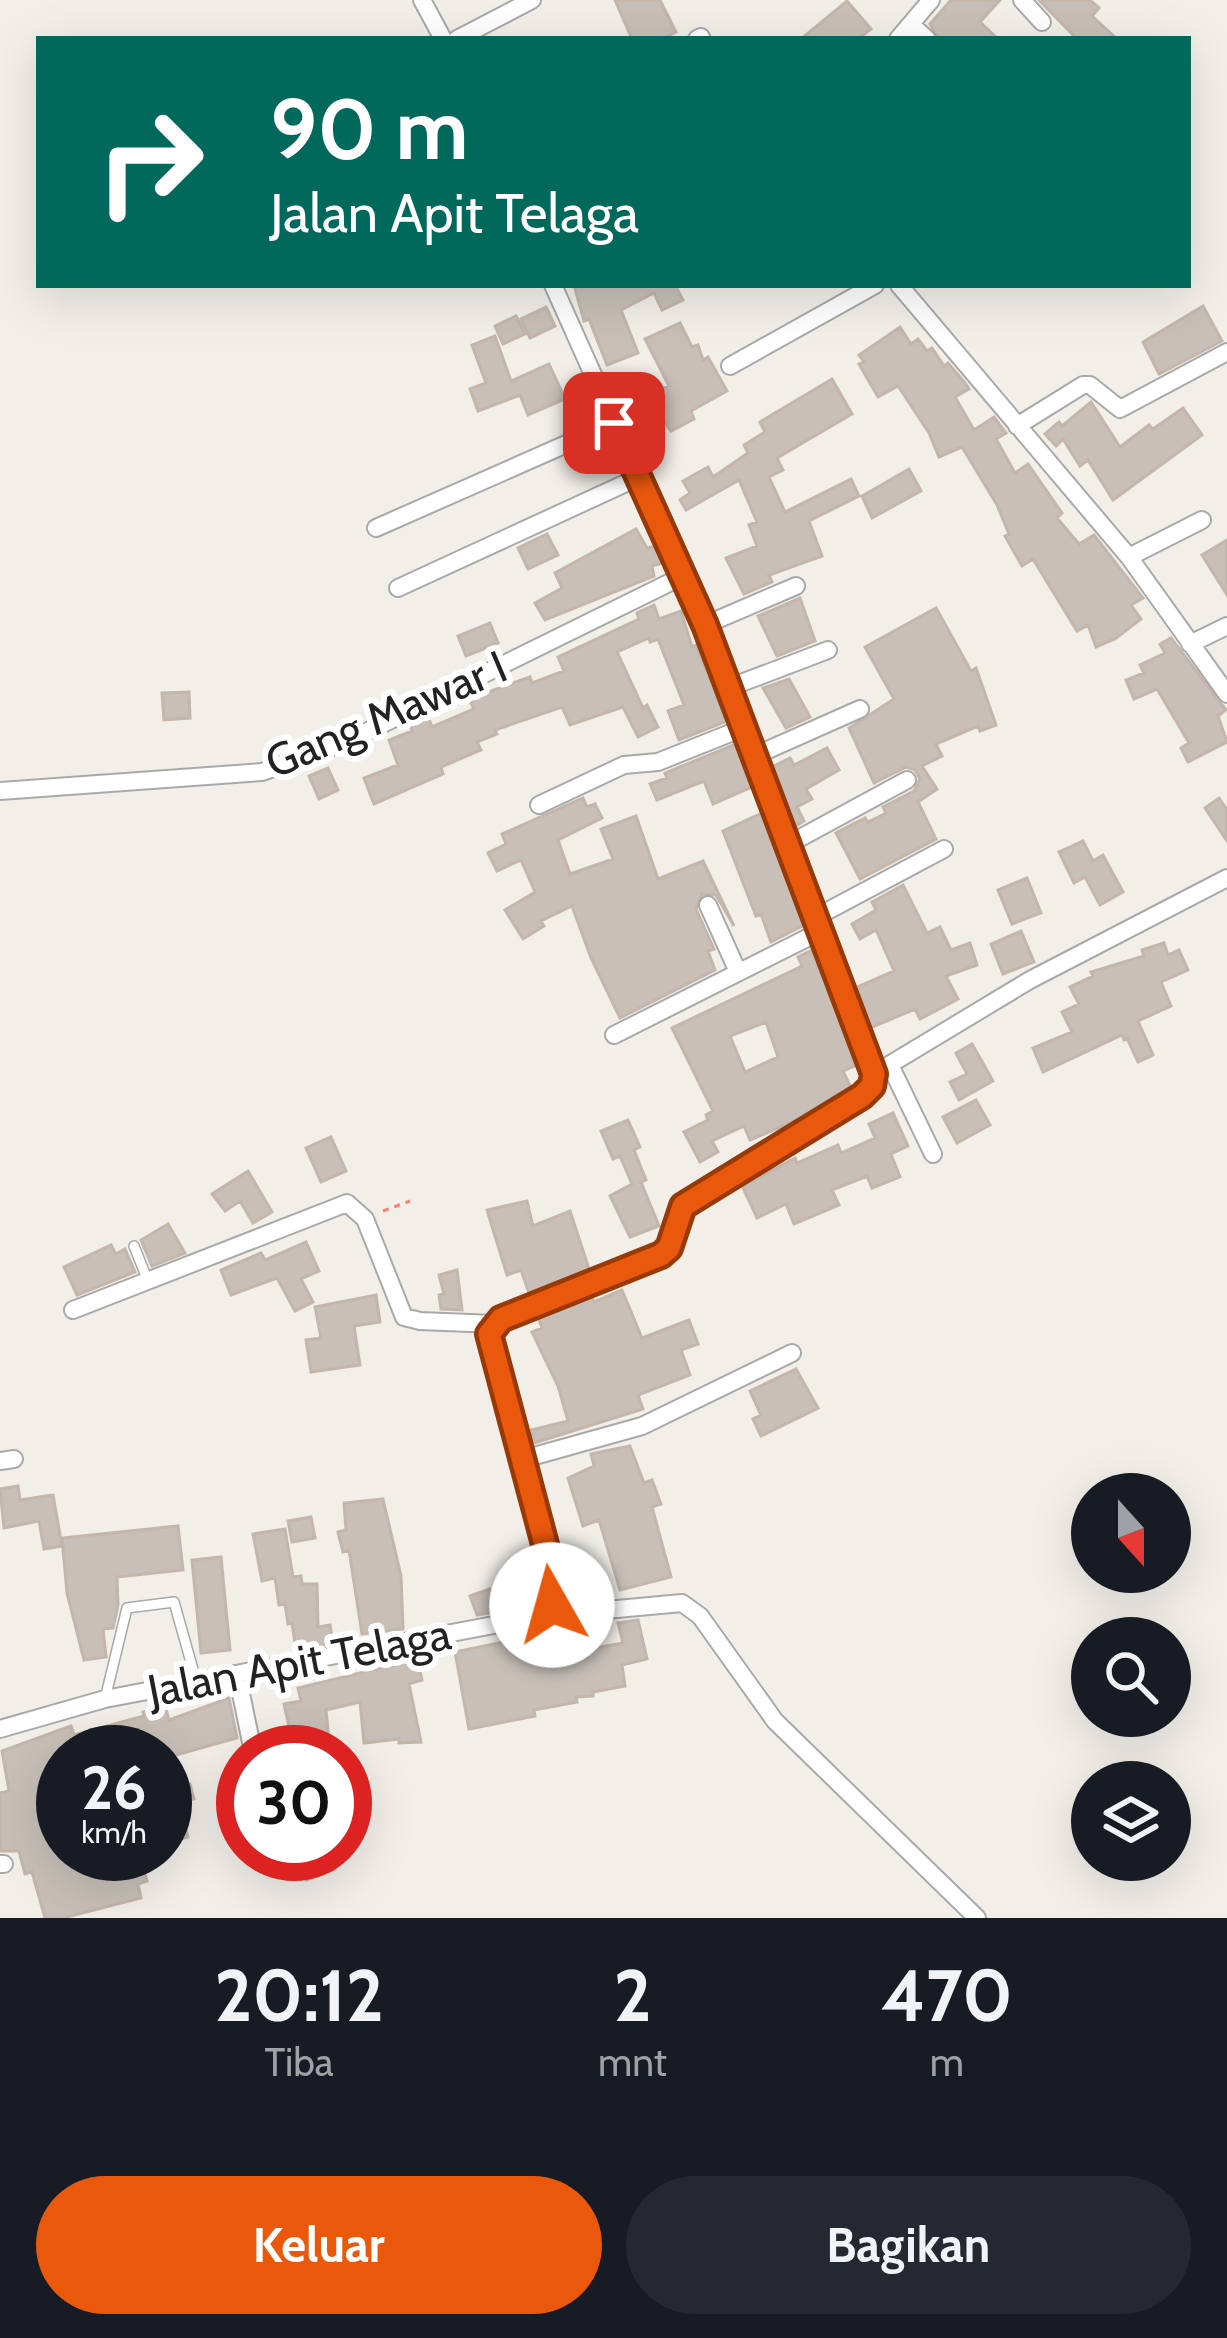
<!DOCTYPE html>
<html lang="id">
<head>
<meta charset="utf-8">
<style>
	body { margin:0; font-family:Cabin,sans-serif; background:#242831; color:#f1f3f6; height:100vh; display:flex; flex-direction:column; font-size:45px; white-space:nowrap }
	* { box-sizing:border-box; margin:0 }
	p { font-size:39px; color:#9ea1a6 }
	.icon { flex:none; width:66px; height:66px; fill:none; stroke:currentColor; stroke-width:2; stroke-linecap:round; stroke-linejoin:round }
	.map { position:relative; height:1918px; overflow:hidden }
	.drawer { display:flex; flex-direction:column; background:#171b24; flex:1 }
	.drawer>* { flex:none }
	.hud { position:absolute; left:36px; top:36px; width:1155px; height:252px; border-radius:0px; box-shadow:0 12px 48px #0002; background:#00695c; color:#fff; overflow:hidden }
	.needle { width:78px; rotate:159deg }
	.controls { position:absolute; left:1071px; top:1473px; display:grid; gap:24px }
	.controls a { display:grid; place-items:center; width:120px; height:120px; border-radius:50%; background:#171b24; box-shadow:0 12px 48px #0002; font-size:60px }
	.speed { position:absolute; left:36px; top:1725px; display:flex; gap:24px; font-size:60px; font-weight:700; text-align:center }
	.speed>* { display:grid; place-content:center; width:156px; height:156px; border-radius:50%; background:#171b24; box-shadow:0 12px 48px #0002; line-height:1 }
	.speed small { font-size:30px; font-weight:400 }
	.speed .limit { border:18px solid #d22; background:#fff; color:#111 }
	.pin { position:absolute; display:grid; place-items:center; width:102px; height:102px; color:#fff; margin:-51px; border-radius:24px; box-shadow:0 6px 18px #0006 }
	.me { position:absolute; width:132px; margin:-66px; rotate:353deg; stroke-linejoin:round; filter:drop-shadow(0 0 9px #0008) }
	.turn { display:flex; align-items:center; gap:42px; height:252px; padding:0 36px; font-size:54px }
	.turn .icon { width:156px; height:156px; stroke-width:2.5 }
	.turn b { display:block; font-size:84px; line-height:102px }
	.eta { display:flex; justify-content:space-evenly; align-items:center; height:204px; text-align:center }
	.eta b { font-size:72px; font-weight:700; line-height:84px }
	.cta { display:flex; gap:24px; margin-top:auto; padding:24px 36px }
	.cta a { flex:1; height:138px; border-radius:72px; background:#ea580c; color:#fff; font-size:48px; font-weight:700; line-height:138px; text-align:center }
	.cta a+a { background:#242831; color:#f1f3f6 }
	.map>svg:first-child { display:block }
	.building { fill:#c7bfb8; stroke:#c4b6ab; stroke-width:3; fill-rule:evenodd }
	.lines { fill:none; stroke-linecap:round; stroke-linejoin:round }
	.service-casing { stroke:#a9a9a9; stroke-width:12 }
	.minor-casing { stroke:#a9a9a9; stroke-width:20 }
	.path { stroke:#fa8072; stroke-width:3; stroke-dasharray:6 6; stroke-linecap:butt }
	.service { stroke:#fff; stroke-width:9 }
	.minor { stroke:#fff; stroke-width:16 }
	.route-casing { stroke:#983908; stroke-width:30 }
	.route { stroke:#ea580c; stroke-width:21 }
	.labels { text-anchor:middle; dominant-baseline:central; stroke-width:12; stroke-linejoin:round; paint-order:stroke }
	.street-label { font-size:45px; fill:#222; stroke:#fff }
</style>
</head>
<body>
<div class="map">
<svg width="1227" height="1918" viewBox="0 0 1227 1918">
	<rect width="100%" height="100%" fill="#f2efe9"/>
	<path class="building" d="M615,0H660L676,32L662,39H632Z
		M951,0H1000L980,22L998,39H939L930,24Z
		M1039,0H1090L1099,8L1092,16L1117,39H1077Z
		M847,1L871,29L858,39H801Z
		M574,285H675L683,300L662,310L654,293L621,310L638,353L607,365L589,319L584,321Z
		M1203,306L1222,341L1159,374L1143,342Z
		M546,307L555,326L530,338L521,319Z
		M516,316L525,334L503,344L495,326Z
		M680,323L692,347L698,345L703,360L708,357L727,391L691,411L694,419L671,431L656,409L652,392L669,386L645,339Z
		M900,327L911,344L918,339L927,351L932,348L944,366L948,363L965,383L969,389L955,397L974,430L994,417L1006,433L996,439L1015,473L1028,464L1062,513L1057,518L1079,544L1094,535L1143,598L1131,605L1141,619L1115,639L1096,647L1088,625L1077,631L1033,559L1022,566L1005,536L1009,534L997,505L962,447L939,457L929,433L898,386L878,397L859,364L864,362L859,355Z
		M495,336L511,381L549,364L565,399L528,415L520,395L478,411L470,389L486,383L472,345Z
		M832,379L852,414L777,458L783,470L769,477L785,512L851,479L859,496L809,521L822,556L769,575L772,582L744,594L726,558L757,546L749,525L757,522L739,480L686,510L680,500L690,493L683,481L708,467L713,477L748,453L744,445L765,432L760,422Z
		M1091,402L1120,447L1149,425L1153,429L1183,408L1202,435L1113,500L1088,460L1080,466L1063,439L1056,446L1045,434L1059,422L1062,426Z
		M909,469L921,491L872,518L862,496Z
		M636,529L647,548L656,546L663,563L652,566L654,576L545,620L535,603L562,588L555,573Z
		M547,534L558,555L528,569L518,548Z
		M1227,540V595L1202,555Z
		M800,598L815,641L777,656L758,616Z
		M654,605L659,619L681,611L692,647L696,645L727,721L679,740L668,711L684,705L658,639L650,642L649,638L617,652L643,708L647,705L658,727L638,737L623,707L570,725L562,707L495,730L497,734L477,742L481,750L441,767L443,774L374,804L364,778L398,765L389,740L412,731L410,725L428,716L432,727L474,709L469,699L530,677L532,683L564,671L558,657L639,619L637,613Z
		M936,608L971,671L976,668L996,725L980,731L978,726L936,744L942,756L922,766L937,789L918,802L936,839L860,879L836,833L865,818L868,822L886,813L883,807L914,791L920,779L915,770L906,767L874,783L849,728L894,699L865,647Z
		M490,623L498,643L466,656L458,636Z
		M1171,638L1226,710L1218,716L1227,742L1188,762L1181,748L1189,743L1157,689L1134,699L1126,680L1144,673L1140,665L1165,653L1160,644Z
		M789,679L810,717L786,728L763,688Z
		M189,692L190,718L164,720L162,693Z
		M736,744L752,787L713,804L704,781L657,800L650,784L667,778L665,773Z
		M827,748L839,770L806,789L812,799L797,807L804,821L794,827L772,767L790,758L794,765Z
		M328,768L338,790L319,799L309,776Z
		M583,798L587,807L595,804L602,818L558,840L570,874L613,859L601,829L636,816L658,879L703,861L734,926L716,895L702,894L696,909L714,949L708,951L715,970L620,1018L591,958L572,906L541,921L544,926L523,939L505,910L535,892L521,860L497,871L488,853L506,844L502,834Z
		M1219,798L1227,810V841L1205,808Z
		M762,813L804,925L771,942L761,914L756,916L723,831Z
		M1083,841L1093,861L1103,855L1123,892L1100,905L1085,877L1074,883L1059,852Z
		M1027,878L1041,913L1012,924L998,890Z
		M903,885L927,933L940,927L951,950L970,943L977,965L946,976L958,999L920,1019L915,1009L870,1028L855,988L894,971L876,930L860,939L852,924L876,910L872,902Z
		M1021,931L1034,962L1003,974L991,944Z
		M1164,943L1168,955L1179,950L1188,970L1161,982L1171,1006L1138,1021L1153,1055L1138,1062L1127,1038L1124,1040L1122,1035L1043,1072L1033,1048L1072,1032L1062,1012L1079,1004L1070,987L1093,976L1091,972L1144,956L1142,950Z
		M812,950L857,1065L843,1071L851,1088L802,1118L750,1140L744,1126L712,1141L718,1152L700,1162L684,1132L708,1120L706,1115L713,1111L672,1028L802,966L798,957ZM766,1022L778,1057L745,1072L730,1036Z
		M972,1044L993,1081L959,1100L950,1082L967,1074L956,1053Z
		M976,1100L990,1125L957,1143L943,1117Z
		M893,1113L908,1146L891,1154L900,1177L872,1188L867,1176L832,1190L839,1205L794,1224L786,1204L757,1218L742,1186L795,1158L797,1163L838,1145L841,1153L875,1138L869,1124Z
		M628,1120L640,1147L634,1150L646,1180L641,1182L659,1226L630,1237L610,1196L632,1184L620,1156L613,1159L601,1131Z
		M331,1137L346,1171L321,1182L306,1148Z
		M248,1171L272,1212L253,1223L240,1201L225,1211L212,1194Z
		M527,1201L533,1226L570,1211L589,1269L529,1293L521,1270L507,1275L487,1210Z
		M168,1224L185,1253L152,1266L141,1240Z
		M306,1242L319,1271L301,1279L313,1302L295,1311L277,1278L231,1295L221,1270L261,1253L265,1260Z
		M111,1245L116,1254L125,1249L135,1272L77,1295L64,1267Z
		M457,1270L462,1310L441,1309L439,1295L444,1294L439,1275Z
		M622,1290L642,1338L689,1320L698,1344L681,1350L690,1375L638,1395L643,1409L534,1443L531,1430L568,1421L558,1386L532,1332L542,1328L538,1317L591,1296L594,1302Z
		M376,1295L380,1322L354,1326L360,1365L311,1372L306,1340L321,1338L315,1307Z
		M796,1369L818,1408L761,1436L753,1419L761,1415L750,1391Z
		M630,1446L644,1483L652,1480L661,1504L652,1507L671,1577L620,1590L599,1520L583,1526L568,1478L594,1466L591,1454Z
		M18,1486L20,1500L53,1495L62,1546L44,1549L39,1521L4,1528L0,1489Z
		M383,1499L401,1576L403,1629L362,1634L349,1550L343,1552L338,1532L346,1530L344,1503Z
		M311,1517L315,1538L292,1542L288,1521Z
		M178,1526L183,1570L117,1577L118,1605L113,1628L103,1629L106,1657L84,1660L67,1593L62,1538Z
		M285,1529L293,1577L301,1576L302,1584H317L318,1627L330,1625L333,1643L296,1650L292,1623L288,1624L285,1604L279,1605L275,1578L262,1581L253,1534Z
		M221,1557L230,1650L201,1653L192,1560Z
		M490,1589L499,1611L477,1615L470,1596Z
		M638,1620L647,1659L622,1665L625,1686L593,1692V1696L576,1697L577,1702L534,1710L535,1716L469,1729L455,1652L514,1640L523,1649L565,1641L567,1653L623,1643L618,1623Z
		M417,1659L422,1680L409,1684L421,1742L399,1743V1739L364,1743L360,1702L326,1710L330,1752H303L301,1738L292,1740L284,1704L301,1701L298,1688Z
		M229,1698L237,1738L165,1758V1752H63V1854H97L99,1859L139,1854L147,1881L138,1884L141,1898L63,1918H45L32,1872L25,1874L19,1851H0V1793L9,1791L2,1751L71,1726L74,1735L144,1716L143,1712L165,1706L169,1720Z
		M165,1772H170L174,1788L190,1784L194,1799L179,1803L188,1837L165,1844Z
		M296,1854H330L335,1869L306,1880Z"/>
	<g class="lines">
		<g class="service-casing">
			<path id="service" d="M134,1246L148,1281
				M105,1699L127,1608L174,1602L196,1680"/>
		</g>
		<g class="minor-casing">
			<path id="minor" d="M422,0L443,39
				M1022,0L1042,22
				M912,25L927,39
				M457,39L532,0
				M697,39L701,37
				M898,39L931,0
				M553,285L705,625L874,1074
				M899,285L1129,557L1227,694
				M730,366L875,285
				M1017,426L1083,385H1090L1120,409L1227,352
				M376,528L614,423
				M1129,557L1202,520
				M398,588L639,477
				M705,625L796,586
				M1190,644L1227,626
				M728,688L828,650
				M754,756L860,709
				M0,791L262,772L346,742L683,576
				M539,805L624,765L658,762L743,728
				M789,844L907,780
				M708,905L738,972
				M818,916L944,849
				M614,1035L823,930
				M890,1065L933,1154
				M874,1074L1030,980L1227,878
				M73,1310L347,1203L365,1219L404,1317L420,1321L495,1324
				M520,1460L642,1426L792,1353
				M0,1461L14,1459
				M541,1616L682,1603L700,1616L775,1721L977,1918
				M237,1674L253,1752
				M0,1729L105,1699L541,1616L552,1605L555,1582L489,1335L495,1324L507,1316L661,1254L669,1248L683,1206L862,1096L872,1086L874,1074
				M0,1864H4"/>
		</g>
		<path class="path" d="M383,1211L410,1201"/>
		<use href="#service" class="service"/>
		<use href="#minor" class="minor"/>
	</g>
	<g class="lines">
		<g class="route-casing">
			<path id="route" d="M552,1605L555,1582L489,1334L501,1319L661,1255L669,1248L683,1206L862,1096L872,1086L874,1074L705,625L614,423"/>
		</g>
		<use href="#route" class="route"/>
	</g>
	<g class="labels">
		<g class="street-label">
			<text transform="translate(386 714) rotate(-23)">Gang Mawar I</text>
			<text transform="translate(299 1662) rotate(-11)">Jalan Apit Telaga</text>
		</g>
	</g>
</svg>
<div class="controls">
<a><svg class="needle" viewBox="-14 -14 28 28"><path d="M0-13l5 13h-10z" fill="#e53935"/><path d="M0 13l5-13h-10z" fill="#9ea1a6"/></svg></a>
<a><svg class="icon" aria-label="search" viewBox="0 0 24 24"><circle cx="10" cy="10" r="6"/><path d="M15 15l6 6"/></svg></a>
<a><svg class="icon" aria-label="layers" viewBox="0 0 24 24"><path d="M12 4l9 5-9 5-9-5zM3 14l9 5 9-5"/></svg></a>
</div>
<div class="speed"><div>26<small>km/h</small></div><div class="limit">30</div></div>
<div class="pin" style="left:614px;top:423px;background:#d93025"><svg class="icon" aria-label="arrive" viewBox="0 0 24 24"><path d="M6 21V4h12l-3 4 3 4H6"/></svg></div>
<svg class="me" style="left:552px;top:1605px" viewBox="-20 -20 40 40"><circle r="19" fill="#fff"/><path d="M0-13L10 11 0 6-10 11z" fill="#ea580c"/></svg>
<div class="hud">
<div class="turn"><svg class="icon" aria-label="right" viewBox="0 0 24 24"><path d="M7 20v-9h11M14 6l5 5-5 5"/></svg><div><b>90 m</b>Jalan Apit Telaga</div></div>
</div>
</div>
<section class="drawer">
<div class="eta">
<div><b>20:12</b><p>Tiba</p></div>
<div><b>2</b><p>mnt</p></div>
<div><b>470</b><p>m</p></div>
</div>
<div class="cta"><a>Keluar</a><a>Bagikan</a></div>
</section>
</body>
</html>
